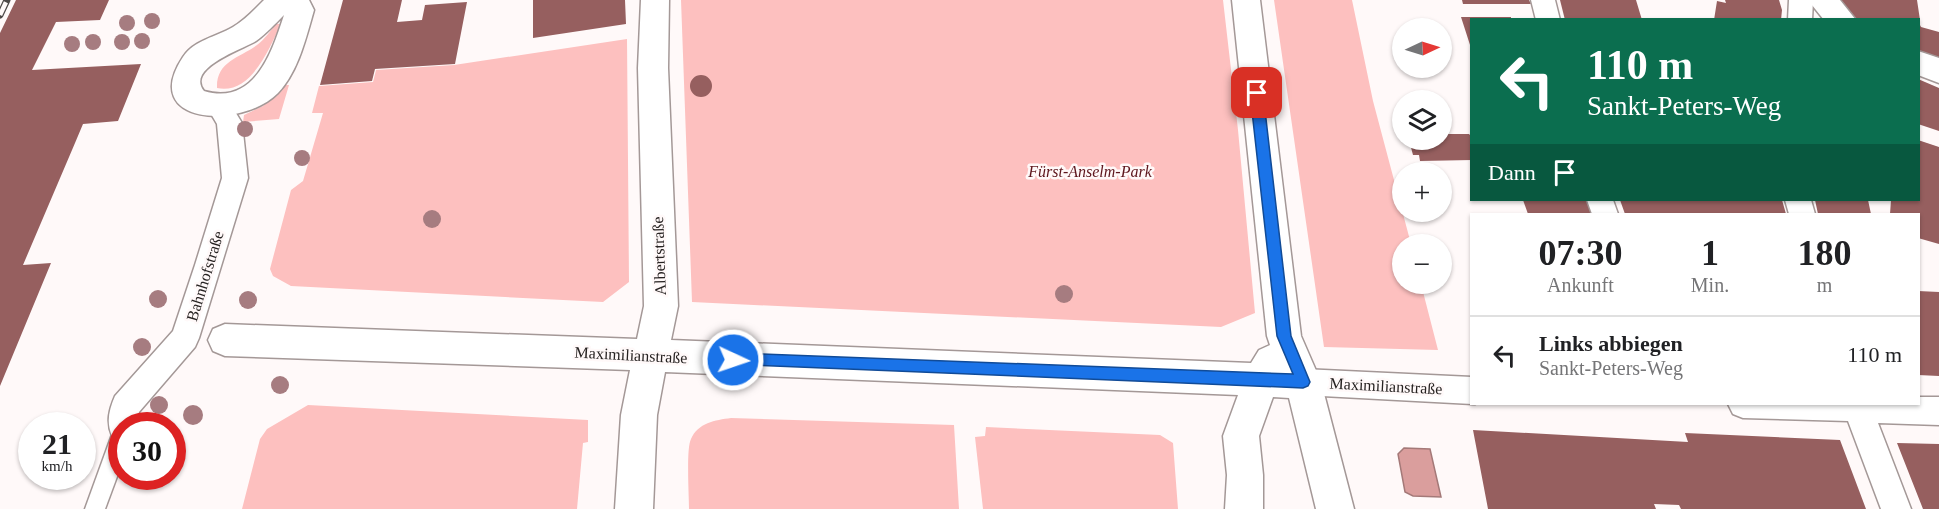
<!DOCTYPE html>
<html lang="de">
<head>
<meta charset="utf-8">
<style>
	body { margin:0; font-family:Georgia,serif; background:#f2f2f2; color:#202124; height:100vh; display:flex; flex-direction:column; font-size:22px; white-space:nowrap }
	* { box-sizing:border-box; margin:0 }
	p { font-size:20px; color:#757577 }
	.icon { flex:none; width:33px; height:33px; fill:none; stroke:currentColor; stroke-width:2; stroke-linecap:round; stroke-linejoin:round }
	.map { position:relative; flex:1; overflow:hidden }
	.panel { position:absolute; left:1470px; top:213px; width:450px; height:192px; display:flex; flex-direction:column; background:#fff; border-radius:0px; box-shadow:0 2px 4px #0004 }
	.panel>* { flex:none }
	.hud { position:absolute; left:1470px; top:18px; width:450px; height:183px; border-radius:0px; box-shadow:0 2px 4px #0004; background:#0b6e4f; color:#fff; overflow:hidden }
	.needle { width:39px; rotate:86deg }
	.tools { position:absolute; left:1392px; top:18px; display:grid; gap:12px }
	.tools a { display:grid; place-items:center; width:60px; height:60px; border-radius:50%; background:#fff; box-shadow:0 2px 4px #0004; font-size:30px }
	.speed { position:absolute; left:18px; top:412px; display:flex; gap:12px; font-size:30px; font-weight:700; text-align:center }
	.speed>* { display:grid; place-content:center; width:78px; height:78px; border-radius:50%; background:#fff; box-shadow:0 2px 4px #0004; line-height:1 }
	.speed small { font-size:15px; font-weight:400 }
	.speed .limit { border:9px solid #d22; background:#fff; color:#111 }
	.pin { position:absolute; display:grid; place-items:center; width:51px; height:51px; color:#fff; margin:-26px; border-radius:12px; box-shadow:0 3px 9px #0006 }
	.me { position:absolute; width:66px; margin:-33px; rotate:93deg; stroke-linejoin:round; filter:drop-shadow(0 0 4px #0008) }
	.turn { display:flex; align-items:center; gap:21px; height:126px; padding:0 18px; font-size:27px }
	.turn .icon { width:78px; height:78px; stroke-width:2.5 }
	.turn b { display:block; font-size:42px; line-height:51px }
	.then { display:flex; align-items:center; height:57px; padding:0 18px; background:#0003; gap:12px; font-size:22px }
	.eta { display:flex; justify-content:space-evenly; align-items:center; height:102px; text-align:center }
	.eta b { font-size:36px; font-weight:700; line-height:42px }
	ul { padding:0; list-style:none }
	li { display:flex; align-items:center; gap:18px; height:78px; padding:0 18px; border-top:2px solid #e0e0e0 }
	li div { flex:1 }
	li b { display:block; font-size:22px }
	li em { font-style:normal }
	.map>svg:first-child { display:block }
	.green { fill:#fdc0bf }
	.water { fill:#da9e9d; stroke:#a47978; stroke-width:1.5 }
	.building { fill:#965f5f }
	.lines { fill:none; stroke-linecap:round; stroke-linejoin:round }
	.service-casing { stroke:#a49897; stroke-width:3 }
	.pedestrian-casing { stroke:#a49897; stroke-width:3 }
	.minor-casing { stroke:#a49897; stroke-width:3 }
	.service { fill:#fff; fill-rule:evenodd }
	.pedestrian { fill:#fff; fill-rule:evenodd }
	.minor { fill:#fff; fill-rule:evenodd }
	.rail-casing { stroke:#4d4847; stroke-width:7 }
	.rail { stroke:#fff9f9; stroke-width:4.5; stroke-dasharray:14; stroke-linecap:butt }
	.tree { fill:#a67c80 }
	.route { fill:#1a73e8; stroke:#114b97; stroke-width:1.5 }
	.labels { text-anchor:middle; dominant-baseline:central; stroke-width:5; stroke-linejoin:round; paint-order:stroke }
	.park-label { font-size:16px; font-style:italic; fill:#5e161d; stroke:#fff9f9 }
	.street-label { font-size:16px; fill:#272322; stroke:#fff9f9 }
</style>
</head>
<body>
<div class="map">
<svg width="1939" height="509" viewBox="0 0 1939 509">
	<rect width="100%" height="100%" fill="#fff9f9"/>
	<path class="green" d="M681,0H1223L1238,130L1255,313L1221,327L692,302Z
		M1274,0H1352L1373,101L1411,244H1402V284H1421L1438,350L1324,347Z
		M276,24H281C269,49 251,95 217,88C216,61 240,58 257,45C265,39 270,31 276,24Z
		M627,39L629,282L603,302L291,286L273,276L270,269L291,190L303,181L323,113H312L319,86L373,82L376,70L454,65Z
		M285,85H289L279,119L243,122L244,115L263,106Z
		M308,405L588,420V442L583,443L577,509H242L260,439L267,429Z
		M731,418L954,425L959,509H689C689,495 686,448 691,439C698,423 715,420 731,418Z
		M986,427L1160,435L1173,443L1178,509H983L975,437L985,436Z"/>
	<path class="water" d="M1404,448L1430,449L1441,497L1413,496L1405,492L1398,454Z"/>
	<path class="building" d="M16,0H109L100,20L56,22L32,70L141,64L118,121L83,124L75,143L23,265L51,263L0,386V33Z
		M343,0H402L397,22L422,20L425,5L467,2L455,64L375,69L372,81L320,85Z
		M533,0H625L626,24L533,38Z
		M1462,0H1529L1531,4H1463Z
		M1560,0H1636L1642,20H1565Z
		M1725,0H1779L1782,10L1781,20H1714L1717,1L1726,3Z
		M1836,0H1917L1920,20H1854Z
		M1461,17H1511V20H1472L1471,48Z
		M1918,21L1921,27L1939,32V60L1918,50Z
		M690 86a11 11 0 1 1 22 0a11 11 0 1 1-22 0Z
		M1918,79L1939,88V131L1918,124Z
		M1442,134H1469L1472,137V160L1420,161L1419,155H1413L1409,140H1442Z
		M1918,140L1939,147V244L1918,238V214H1890L1891,200H1918Z
		M1523,200H1590L1595,214H1528Z
		M1620,200H1782L1786,214H1625Z
		M1815,200H1868L1871,214H1818Z
		M1918,291L1939,292V376L1918,375Z
		M1473,430L1688,442L1685,433L1840,440L1866,509H1681L1679,505L1654,504L1656,509H1488Z
		M1897,443L1939,444V509H1923Z"/>
	<g class="lines">
		<g class="service-casing">
			<path id="service" d="M122,427V463L105,509H85L114,429Z"/>
		</g>
		<g class="pedestrian-casing">
			<path id="pedestrian" d="M1531,0H1555L1560,20H1536Z
				M1789,0H1813L1812,20H1788Z
				M219,97L228,100L242,123L248,178L199,338L195,347L139,412L137,426H122V440L112,436C106,422 109,410 115,396L173,331L195,265L222,178L217,124L207,107L210,100Z
				M1587,200H1613L1618,214H1592Z
				M1785,200H1811L1815,214H1789Z
				M1303,369L1472,377V404H1475H1472L1303,395L1293,391L1289,382L1293,373Z
				M1918,397H1939V425L1878,423L1911,509H1881L1848,421L1743,418L1733,414L1728,404H1918Z"/>
		</g>
		<g class="minor-casing">
			<path id="minor" d="M264,0H309L314,10C306,38 298,72 278,93C242,130 138,125 183,57C194,40 216,37 233,27C245,20 254,10 264,0ZM284,15C272,52 255,106 204,91C185,68 243,49 256,41C266,34 275,24 284,15Z
				M641,0H669L668,68L678,306L671,340L1251,363L1259,350L1270,345L1267,336L1232,0H1260L1301,336L1321,382L1354,509H1316L1289,398L1273,397L1259,436L1263,475V509H1225L1227,475L1223,436L1238,395L665,372L657,415L653,509H615L621,415L630,370L225,356L213,351L208,340L213,329L225,324L637,339L644,306L638,68Z
				M1808,0H1840L1856,20H1824Z
				M1918,51L1939,58V83L1918,75Z"/>
		</g>
		<use href="#service" class="service"/>
		<use href="#pedestrian" class="pedestrian"/>
		<use href="#minor" class="minor"/>
		<g class="rail-casing">
			<path id="rail" d="M0,15L7,0"/>
		</g>
		<use href="#rail" class="rail"/>
	</g>
	<g class="tree">
		<circle cx="152" cy="21" r="8"/>
		<circle cx="127" cy="23" r="8"/>
		<circle cx="142" cy="41" r="8"/>
		<circle cx="93" cy="42" r="8"/>
		<circle cx="122" cy="42" r="8"/>
		<circle cx="72" cy="44" r="8"/>
		<circle cx="245" cy="129" r="8"/>
		<circle cx="302" cy="158" r="8"/>
		<circle cx="432" cy="219" r="9"/>
		<circle cx="1064" cy="294" r="9"/>
		<circle cx="158" cy="299" r="9"/>
		<circle cx="248" cy="300" r="9"/>
		<circle cx="142" cy="347" r="9"/>
		<circle cx="280" cy="385" r="9"/>
		<circle cx="159" cy="405" r="9"/>
		<circle cx="193" cy="415" r="10"/>
	</g>
	<path class="route" d="M1257,88L1263,93L1291,336L1310,382L1308,386L1303,388L728,364L726,360L728,355L733,353L1293,374L1277,336L1250,93Z"/>
	<g class="labels">
		<g class="park-label">
			<text x="1090" y="171">Fürst-Anselm-Park</text>
		</g>
		<g class="street-label">
			<text transform="translate(659 256) rotate(-92)">Albertstraße</text>
			<text transform="translate(205 276) rotate(-73)">Bahnhofstraße</text>
			<text transform="translate(631 355) rotate(3)">Maximilianstraße</text>
			<text transform="translate(1386 386) rotate(3)">Maximilianstraße</text>
		</g>
	</g>
</svg>
<div class="tools">
<a><svg class="needle" viewBox="-14 -14 28 28"><path d="M0-13l5 13h-10z" fill="#e53935"/><path d="M0 13l5-13h-10z" fill="#757577"/></svg></a>
<a><svg class="icon" aria-label="layers" viewBox="0 0 24 24"><path d="M12 4l9 5-9 5-9-5zM3 14l9 5 9-5"/></svg></a>
<a>+</a>
<a>−</a>
</div>
<div class="speed"><div>21<small>km/h</small></div><div class="limit">30</div></div>
<div class="pin" style="left:1257px;top:93px;background:#d93025"><svg class="icon" aria-label="arrive" viewBox="0 0 24 24"><path d="M6 21V4h12l-3 4 3 4H6"/></svg></div>
<svg class="me" style="left:733px;top:360px" viewBox="-20 -20 40 40"><circle r="17" fill="#1a73e8" stroke="#fff" stroke-width="3"/><path d="M0-11L8 9 0 5-8 9z" fill="#fff"/></svg>
<div class="hud">
<div class="turn"><svg class="icon" aria-label="left" viewBox="0 0 24 24"><path d="M17 20v-9H6M10 6l-5 5 5 5"/></svg><div><b>110 m</b>Sankt-Peters-Weg</div></div>
<div class="then">Dann<svg class="icon" aria-label="arrive" viewBox="0 0 24 24"><path d="M6 21V4h12l-3 4 3 4H6"/></svg></div>
</div>
<section class="panel">
<div class="eta">
<div><b>07:30</b><p>Ankunft</p></div>
<div><b>1</b><p>Min.</p></div>
<div><b>180</b><p>m</p></div>
</div>
<ul>
<li><svg class="icon" aria-label="left" viewBox="0 0 24 24"><path d="M17 20v-9H6M10 6l-5 5 5 5"/></svg><div><b>Links abbiegen</b><p>Sankt-Peters-Weg</p></div><em>110 m</em></li>
</ul>
</section>
</div>
</body>
</html>
